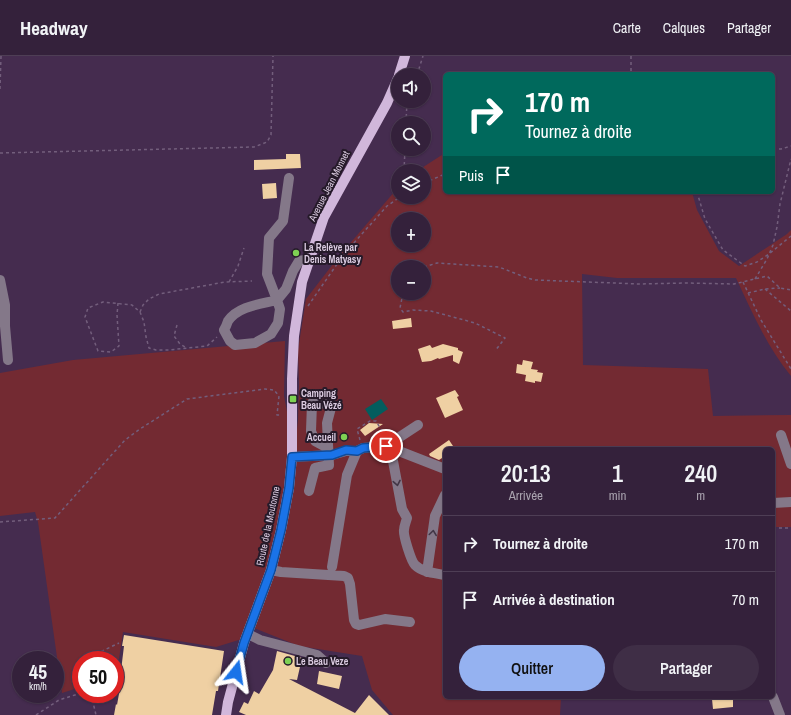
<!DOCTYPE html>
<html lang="fr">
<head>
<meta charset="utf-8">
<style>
	body { margin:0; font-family:"Archivo Narrow",sans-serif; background:#3f2e46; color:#f1f3f6; height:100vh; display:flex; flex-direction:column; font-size:15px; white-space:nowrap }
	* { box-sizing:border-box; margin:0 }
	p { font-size:13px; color:#a9a3af }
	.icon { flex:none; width:22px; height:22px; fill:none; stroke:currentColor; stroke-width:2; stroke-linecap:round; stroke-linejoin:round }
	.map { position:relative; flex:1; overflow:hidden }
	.drawer { position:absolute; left:443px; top:391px; width:332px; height:252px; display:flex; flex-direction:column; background:#34213b; border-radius:6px; box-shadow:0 1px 3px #0004,0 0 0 1px #4e3e55 }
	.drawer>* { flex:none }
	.guide { position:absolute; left:443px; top:16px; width:332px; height:122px; border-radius:6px; box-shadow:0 1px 3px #0004,0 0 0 1px #4e3e55; background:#00695c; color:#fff; overflow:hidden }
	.buttons { position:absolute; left:391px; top:12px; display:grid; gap:8px }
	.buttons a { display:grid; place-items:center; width:40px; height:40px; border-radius:50%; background:#34213b; box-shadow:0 1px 3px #0004,0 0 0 1px #4e3e55; font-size:20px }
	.speed { position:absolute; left:12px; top:595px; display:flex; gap:8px; font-size:20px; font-weight:700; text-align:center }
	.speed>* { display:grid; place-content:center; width:52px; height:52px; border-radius:50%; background:#34213b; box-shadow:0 1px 3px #0004,0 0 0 1px #4e3e55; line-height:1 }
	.speed small { font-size:10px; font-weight:400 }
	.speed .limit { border:6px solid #d22; background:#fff; color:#111 }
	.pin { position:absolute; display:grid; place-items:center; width:34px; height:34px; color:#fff; margin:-17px; border:2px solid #fff; border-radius:50%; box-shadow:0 1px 4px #0007 }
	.me { position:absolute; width:44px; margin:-22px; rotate:15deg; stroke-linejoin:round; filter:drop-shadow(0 0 3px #0008) }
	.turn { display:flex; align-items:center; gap:14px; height:84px; padding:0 16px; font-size:18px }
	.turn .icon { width:52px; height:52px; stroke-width:2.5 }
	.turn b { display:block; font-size:28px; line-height:34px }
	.then { display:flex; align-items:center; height:38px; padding:0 16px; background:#0003; gap:8px; font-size:15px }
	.eta { display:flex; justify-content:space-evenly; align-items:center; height:68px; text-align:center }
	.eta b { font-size:24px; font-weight:600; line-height:28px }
	.button { display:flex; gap:8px; margin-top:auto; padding:8px 16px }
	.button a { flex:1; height:46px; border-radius:24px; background:#95b2f1; color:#111; font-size:16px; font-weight:600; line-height:46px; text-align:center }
	.button a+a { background:#3f2e46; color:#f1f3f6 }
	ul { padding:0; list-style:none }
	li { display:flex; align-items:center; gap:12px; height:56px; padding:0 16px; border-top:1px solid #4e3e55 }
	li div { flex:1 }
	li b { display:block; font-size:15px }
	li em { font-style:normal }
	header { display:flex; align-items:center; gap:24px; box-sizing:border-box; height:56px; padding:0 20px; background:#34213b; border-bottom:1px solid #4e3e55 }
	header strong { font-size:19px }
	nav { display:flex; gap:22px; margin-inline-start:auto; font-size:14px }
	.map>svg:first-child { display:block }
	.green { fill:#732a32; fill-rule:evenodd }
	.water { fill:#035d5e }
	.building { fill:#efd0a3 }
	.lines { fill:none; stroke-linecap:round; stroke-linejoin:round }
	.path { stroke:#735e7c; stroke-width:1.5; stroke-dasharray:3 3; stroke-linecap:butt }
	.minor { stroke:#847889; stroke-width:10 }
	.major { stroke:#d1b7db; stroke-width:10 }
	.oneway { stroke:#423646 }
	.route-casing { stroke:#114b97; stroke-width:10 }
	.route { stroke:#1a73e8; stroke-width:7 }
	.poi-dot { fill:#7ed153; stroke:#251a29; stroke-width:1.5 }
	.labels { text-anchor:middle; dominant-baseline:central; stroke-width:4; stroke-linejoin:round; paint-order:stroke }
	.street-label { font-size:10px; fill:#dacbe0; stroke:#251a29 }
	.poi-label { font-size:10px; font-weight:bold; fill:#dacbe0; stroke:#251a29; text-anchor:start }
</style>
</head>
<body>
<header>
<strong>Headway</strong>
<nav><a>Carte</a><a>Calques</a><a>Partager</a></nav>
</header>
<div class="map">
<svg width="791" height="659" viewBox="0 0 791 659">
	<rect width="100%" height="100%" fill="#452c4f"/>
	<path class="green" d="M445,97V136H692L697,154L719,195L739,210L787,178L791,174V320C767,291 752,256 736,222H617L582,218L583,309L708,313L713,360L791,359V471H773V393H445V641H561L560,659H393L372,634L362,600L299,590L254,572L286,472L298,364L299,329L298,294L306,243L340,199L396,134L398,131V141H424V115H417ZM398,163H424V189H398ZM398,211H424V237H398Z
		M285,285L284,340L289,366L286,434L269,509L242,583L216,591L123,576L119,603L115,607V604H81V631L62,637L38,466L35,456L0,460V317L73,304Z"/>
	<path class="water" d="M381,343L388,353L372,364L365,353Z"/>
	<path class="building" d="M286,98H300L301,112L254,114V104L286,103Z
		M276,127L277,142L263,143L262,128Z
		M411,262L412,271L393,273L392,265Z
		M443,288L458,292V294L463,296L459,308L453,305V299L439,303L438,302L431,305L422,306L418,293L430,289L432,292Z
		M523,304L533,306L531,313L538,314L537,316L543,317L541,326L535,325V327L525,325L526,319L516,317L517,308L522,309Z
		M455,334L459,340L457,341L463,354L445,362L436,342Z
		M369,367L383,368L365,380L360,374Z
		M449,384L455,393H445V400L439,404L430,400L429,398Z
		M124,579L224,595L218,635H216L212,659H114L116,648L117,649L120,632L119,631L124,590H122Z
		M277,595L302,602L297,624L289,623L355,657L369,639L389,659H246L239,656L244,646L248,648L254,635L259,638L273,614Z
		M319,615L342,620L339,633L317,628Z
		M717,641H729V643L733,642V651L713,653L712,643H717Z"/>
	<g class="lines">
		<path class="path" d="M631,0V18
			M417,19L423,0
			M0,33L1,0
			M406,67L407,45
			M773,93H781L791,90
			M0,97L254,91L267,86L271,79L273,0
			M404,115L405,93
			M424,127L445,118
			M697,136L705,163L723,194L745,210L757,206L769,198L791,180
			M424,211L437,207L499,211L527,222L535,224L640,228L686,227L734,228L767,220L780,232L791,234
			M755,223L767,203L773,189L777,171L780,148L791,103
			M229,226L238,210L244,192
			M743,226L761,264L791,313
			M765,233L791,255
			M403,237L400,252L403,256L413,254L431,255L475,267L505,282L495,295
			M748,237L765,233L780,232
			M118,247L117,259L119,290L111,296L98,295L85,261L88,252L103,246L132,249L140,256L144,266L146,281L149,292L156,294H169L207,290L217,281
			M308,250L344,198L387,150L400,141
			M140,256L143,249L149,243L159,238L225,226L252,225
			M177,269L174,280L180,288L187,292
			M360,384L357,373L370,365H376L383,377L379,381
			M0,466L55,462L125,384L140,373L187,343L265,333L274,334L279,340L277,359H282
			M773,472H791
			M93,604L100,596L119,587
			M91,638L96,659
			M36,659L59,644L81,637"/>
		<path class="minor" d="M289,122L283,165L269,182L267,218L277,244L286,233L293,215L299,205L310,203
			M0,224L5,249V270L8,304
			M277,244L280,253L278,267L271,278L255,287L235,289L230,285L224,274C226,271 227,268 228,265C238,250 261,248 277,244Z
			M781,379L791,408
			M386,390L393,405L402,453L407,462C406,466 404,470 404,474C403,479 411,505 415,509C423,517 436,517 445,519
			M386,390L445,413
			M292,401L332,399L346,395H357
			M309,435L315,412L329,409L327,367L332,348L312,347L311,375L315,385L328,392
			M773,447L791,446
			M332,511L347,419L357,395L363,392L386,390L418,369
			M271,514L281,516L344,520L348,522L350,528L354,564L356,568L359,569L385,563L410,566
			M427,516L435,460L445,439
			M248,578L260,584L317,599L326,607
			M773,641L780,659"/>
		<path class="major" d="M399,19L405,0
			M226,659L228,646L244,587L271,514L281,474L289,432L292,401V323L294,280L302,226L324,161L387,47L398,22"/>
	</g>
	<defs><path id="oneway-chevron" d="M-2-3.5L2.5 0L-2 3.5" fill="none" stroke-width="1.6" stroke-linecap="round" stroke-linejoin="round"/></defs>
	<g class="oneway">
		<use href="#oneway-chevron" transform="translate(397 427) rotate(79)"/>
		<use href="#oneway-chevron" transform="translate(433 477) rotate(-82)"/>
	</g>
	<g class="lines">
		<g class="route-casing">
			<path id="route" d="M236,616L244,587L271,514L281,474L289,432L292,401L332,399L346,394L357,395L363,392L386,390"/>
		</g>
		<use href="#route" class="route"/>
	</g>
	<g class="poi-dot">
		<circle cx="296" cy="197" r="4"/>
		<rect x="289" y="339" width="8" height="8" rx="2"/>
		<circle cx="344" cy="381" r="4"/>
		<circle cx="288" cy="605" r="4"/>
	</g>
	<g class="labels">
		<g class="street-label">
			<text transform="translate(329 130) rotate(-63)">Avenue Jean Monnet</text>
			<text transform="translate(268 470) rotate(-78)">Route de la Moutonne</text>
		</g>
		<g class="poi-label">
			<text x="304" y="191">La Relève par<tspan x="304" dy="12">Denis Matyasy</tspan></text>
			<text x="301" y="337">Camping<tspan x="301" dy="12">Beau Vézé</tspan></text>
			<text x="336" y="381" text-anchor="end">Accueil</text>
			<text x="296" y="605">Le Beau Veze</text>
		</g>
	</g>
</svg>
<div class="buttons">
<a><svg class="icon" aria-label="sound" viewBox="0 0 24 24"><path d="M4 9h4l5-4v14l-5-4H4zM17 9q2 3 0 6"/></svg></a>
<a><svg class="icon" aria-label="search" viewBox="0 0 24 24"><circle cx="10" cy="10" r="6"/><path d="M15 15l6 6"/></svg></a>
<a><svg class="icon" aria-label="layers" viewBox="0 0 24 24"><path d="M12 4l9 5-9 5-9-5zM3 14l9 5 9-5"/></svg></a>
<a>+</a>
<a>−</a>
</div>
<div class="speed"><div>45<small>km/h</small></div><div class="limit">50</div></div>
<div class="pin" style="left:386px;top:390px;background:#d93025"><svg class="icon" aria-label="arrive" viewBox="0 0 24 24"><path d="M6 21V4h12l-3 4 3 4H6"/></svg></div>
<svg class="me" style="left:236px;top:616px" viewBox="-20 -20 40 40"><path d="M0-17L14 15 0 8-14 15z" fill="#1a73e8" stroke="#fff" stroke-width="4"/></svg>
<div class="guide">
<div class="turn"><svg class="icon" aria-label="right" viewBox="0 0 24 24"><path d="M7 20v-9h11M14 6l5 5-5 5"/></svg><div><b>170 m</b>Tournez à droite</div></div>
<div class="then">Puis<svg class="icon" aria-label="arrive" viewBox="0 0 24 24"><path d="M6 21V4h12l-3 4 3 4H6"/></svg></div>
</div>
<section class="drawer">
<div class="eta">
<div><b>20:13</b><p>Arrivée</p></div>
<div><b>1</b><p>min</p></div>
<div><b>240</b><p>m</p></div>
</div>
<ul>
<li><svg class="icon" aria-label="right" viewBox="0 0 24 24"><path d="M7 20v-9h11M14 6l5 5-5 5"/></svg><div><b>Tournez à droite</b></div><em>170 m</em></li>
<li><svg class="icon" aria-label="arrive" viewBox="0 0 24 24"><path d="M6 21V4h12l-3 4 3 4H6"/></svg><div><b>Arrivée à destination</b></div><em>70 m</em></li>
</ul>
<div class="button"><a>Quitter</a><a>Partager</a></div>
</section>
</div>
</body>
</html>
